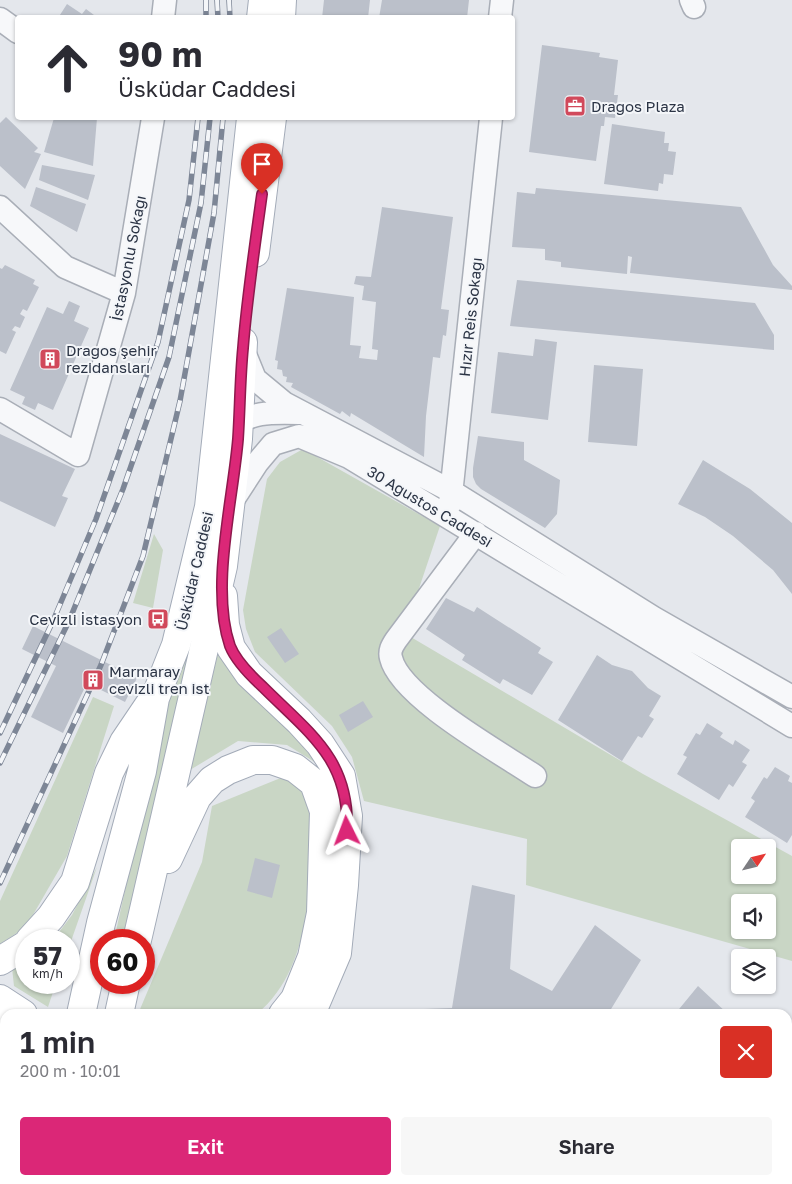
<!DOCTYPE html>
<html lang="en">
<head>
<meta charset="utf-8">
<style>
	body { margin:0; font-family:"Golos Text",sans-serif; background:#f7f7f7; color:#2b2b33; height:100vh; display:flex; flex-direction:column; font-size:19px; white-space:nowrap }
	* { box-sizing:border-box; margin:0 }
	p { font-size:16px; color:#7c7c81 }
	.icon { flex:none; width:28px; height:28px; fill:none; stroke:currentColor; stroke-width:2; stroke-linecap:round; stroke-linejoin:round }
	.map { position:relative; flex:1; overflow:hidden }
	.details { position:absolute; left:0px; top:1009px; width:792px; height:176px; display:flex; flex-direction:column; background:#fff; border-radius:15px 15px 0 0; box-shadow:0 1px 4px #0004 }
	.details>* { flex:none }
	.guide { position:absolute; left:15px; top:15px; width:500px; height:105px; border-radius:5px; box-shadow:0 1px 4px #0004; background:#fff; color:#2b2b33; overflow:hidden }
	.needle { width:32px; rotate:55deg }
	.buttons { position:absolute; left:731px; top:839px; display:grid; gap:10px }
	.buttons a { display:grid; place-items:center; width:45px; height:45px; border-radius:5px; background:#fff; box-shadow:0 1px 4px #0004; font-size:25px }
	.speed { position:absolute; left:15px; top:929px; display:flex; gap:10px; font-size:25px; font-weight:700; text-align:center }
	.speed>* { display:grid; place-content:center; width:65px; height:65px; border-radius:50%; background:#fff; box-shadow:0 1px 4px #0004; line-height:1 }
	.speed small { font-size:12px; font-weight:400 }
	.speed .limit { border:8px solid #d22; background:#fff; color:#111 }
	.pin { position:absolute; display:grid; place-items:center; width:42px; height:42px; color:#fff; margin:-51px -21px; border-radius:50% 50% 50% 0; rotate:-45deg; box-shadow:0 0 5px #0007 }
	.pin .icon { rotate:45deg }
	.me { position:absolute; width:55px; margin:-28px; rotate:357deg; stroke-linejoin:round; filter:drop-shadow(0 0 4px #0008) }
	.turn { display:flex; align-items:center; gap:18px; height:105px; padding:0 20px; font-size:22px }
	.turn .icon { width:65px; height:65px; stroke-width:2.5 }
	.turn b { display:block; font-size:35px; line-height:42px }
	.round { display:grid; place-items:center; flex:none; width:52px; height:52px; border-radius:5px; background:#f7f7f7 }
	.overview { display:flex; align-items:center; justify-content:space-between; height:85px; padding:0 20px }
	h1 { font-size:30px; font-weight:600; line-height:38px }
	.button { display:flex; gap:10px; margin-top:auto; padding:10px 20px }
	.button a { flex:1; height:58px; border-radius:5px; background:#db2777; color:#fff; font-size:20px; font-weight:600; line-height:58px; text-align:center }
	.button a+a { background:#f7f7f7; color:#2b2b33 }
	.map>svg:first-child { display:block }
	.green { fill:#c9d6c5; fill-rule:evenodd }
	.building { fill:#bbc0ca }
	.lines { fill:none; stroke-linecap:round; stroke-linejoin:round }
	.minor-casing { stroke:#a9aeb7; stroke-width:25 }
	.major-casing { stroke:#a3abb8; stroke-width:30 }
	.minor { stroke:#f7f8fa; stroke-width:22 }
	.major { stroke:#fff; stroke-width:28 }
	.rail-casing { stroke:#7d8696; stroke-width:5.5 }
	.rail { stroke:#f4f6f9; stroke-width:4; stroke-dasharray:11; stroke-linecap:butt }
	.route-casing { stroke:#8e194d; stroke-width:12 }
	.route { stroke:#db2777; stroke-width:9 }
	.labels { text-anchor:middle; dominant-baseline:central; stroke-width:4; stroke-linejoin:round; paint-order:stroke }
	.poi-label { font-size:15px; fill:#2b3445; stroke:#f4f6f9; text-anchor:start }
	.street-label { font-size:15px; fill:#2b3445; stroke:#f4f6f9 }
</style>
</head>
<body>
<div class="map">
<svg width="792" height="1184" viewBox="0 0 792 1184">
	<rect width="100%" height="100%" fill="#e4e7ec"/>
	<path class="green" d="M303,449L440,526L404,633L643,774L792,856V961L526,885L527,839L364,801L352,757L332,726L255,652L246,629L243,610L267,479L280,462ZM740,848H768V875H740ZM740,902H768V930H740Z
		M231,469L126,940H114L178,652Z
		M154,534L163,550L153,608L133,603Z
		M220,645L326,769L287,745L238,741L190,770Z
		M93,697L114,706L67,856L26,927L0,944V901Z
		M288,775L313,793C309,866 318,963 257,1014H138L202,862L212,806Z
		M97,867L69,947V940H53L72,915Z
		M26,961V982L56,983L48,1007L14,986L12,968Z"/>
	<path class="building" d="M324,0H370L368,18H322Z
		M382,0H469L467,18H379Z
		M67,4L82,14L86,9L98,18H58Z
		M542,45L600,53L599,57L618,60L614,95H618L615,118L605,117L604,126H601L596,161L529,152Z
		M6,117L38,148L34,152L41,154L25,189L0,166V123Z
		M54,118H97L93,166L44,152Z
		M612,124L665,132L664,143H669L668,151L676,152L673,175L664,174L663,184L659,183L658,191L604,184Z
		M42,165L95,175L88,200L39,180Z
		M36,187L86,204L77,232L30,206Z
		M536,188L741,207L773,265L792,286V290L630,273L632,257L628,256L627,274L561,267V262L545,260V249L512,247L517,192L535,194Z
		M382,207L453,217L441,309L449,310L446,336L443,335L440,358L433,357L426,416L424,457L351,413L350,417L342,411L340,414L291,387L293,383L286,382L287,377L283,376L282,370L277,369L278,361L275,360L287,288L354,297L350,345L361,346L359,358L377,360L378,350L372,349L376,302L362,300L364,286L354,284L356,276L371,277Z
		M5,265L35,280L33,284L39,287L27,311L23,309L20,314L25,317L20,328L15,326L12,330L16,332L6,354L0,351V268L2,269Z
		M517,280L755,303L774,335V350L510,326Z
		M69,301L80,306L74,321L89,328L53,410L38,403L35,410L22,404L25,397L10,390L47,307L63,314Z
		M535,339L557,342L548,420L491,413L498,352L533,356Z
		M594,365L643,369L637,446L588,442Z
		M0,434L75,469L62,496L68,498L55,527L0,501Z
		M478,436L524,442V460L560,480L557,514L545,528L481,489L476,484L473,477V468Z
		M703,460L750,489L792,523V594L773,570L733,536L705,517L678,504Z
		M446,598L474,612L477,607L541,648L538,653L553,662L532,695L503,679L500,684L462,660L465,655L426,629Z
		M33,626L137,678L125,702L87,683L63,733L31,717L56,666L22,649Z
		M281,628L299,654L285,663L267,637Z
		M597,655L612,665L632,671L648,688L661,696L649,716L654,719L642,738L638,736L622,761L558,720Z
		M363,701L373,717L348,732L339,715Z
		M707,723L723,733L720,737L733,745L735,740L750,750L742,762L747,765L733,787L729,784L719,800L677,774L687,757L683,755L696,733L700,735Z
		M775,767L790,776L788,781L792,783V835L787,843L745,817L755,801L751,798L764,777L767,779Z
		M255,858L280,865L272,898L247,891Z
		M472,885L515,895L510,969L552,991L595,925L641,960L608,1014H424V1009L452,1008Z
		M698,986L728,1014H675Z
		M788,1091L792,1099V1143L788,1146Z
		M426,1180H722L714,1184H425Z"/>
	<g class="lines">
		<g class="minor-casing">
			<path id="minor" d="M691,0L694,7
				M163,18L165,0
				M500,18L502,0
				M0,19L18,32
				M0,207L65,267L124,293
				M244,352L255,379L284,403L451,491L654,618L792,697
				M0,409L78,455L124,293L153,118
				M227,432C246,411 273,412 300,413
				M231,503L257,463L273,444L299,436L349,457L792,726
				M450,504L491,118
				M476,533L396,640C392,646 389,651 391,658C400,697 501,753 535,776
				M166,1184L176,1180"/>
		</g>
		<g class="major-casing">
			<path id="major" d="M261,18L263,0
				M281,18L282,0
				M255,253L272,118
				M223,596L225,625L231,648L249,674L299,721L320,744L341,776L348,816L344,885L337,953L311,1014
				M168,859L197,797L212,780L228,770L253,760H272L295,768L314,783L324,811L321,913L312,957L295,999L283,1014
				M30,940L51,917L75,882L109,773L124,742L149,705
				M137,940L223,566L238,439L243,342
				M0,961L26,945
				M0,999L23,1014
				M81,1014L101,923L142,771L155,698L176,645L209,507L251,118
				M119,1014L126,982
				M0,1029L5,1032
				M1,1184L5,1164
				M43,1184L44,1180
				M76,1184L77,1180"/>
		</g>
		<use href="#minor" class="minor"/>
		<use href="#major" class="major"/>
		<g class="rail-casing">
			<path id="rail" d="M206,0V18
				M217,0L218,18
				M229,0L230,18
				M0,733L53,621L96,519L158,342L189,200L198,118
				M0,763L69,621L123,489L169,357L201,203L210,118
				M0,883L101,665L143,556L180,401L214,213L223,118"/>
		</g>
		<use href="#rail" class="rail"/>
	</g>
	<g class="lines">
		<g class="route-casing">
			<path id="route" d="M262,194C255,245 247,297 243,348C240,379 240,409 238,439C233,500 210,588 230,646C236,661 251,676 263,687C309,733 350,759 347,831"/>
		</g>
		<use href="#route" class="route"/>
	</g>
	<defs>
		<g id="office-square" transform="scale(1.125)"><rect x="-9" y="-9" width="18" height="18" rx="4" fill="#d1495b" stroke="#f4f6f9"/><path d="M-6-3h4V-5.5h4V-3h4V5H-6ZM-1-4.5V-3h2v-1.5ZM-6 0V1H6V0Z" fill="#fff"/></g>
		<g id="building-square" transform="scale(1.125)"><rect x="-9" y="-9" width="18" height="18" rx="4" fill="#d1495b" stroke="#f4f6f9"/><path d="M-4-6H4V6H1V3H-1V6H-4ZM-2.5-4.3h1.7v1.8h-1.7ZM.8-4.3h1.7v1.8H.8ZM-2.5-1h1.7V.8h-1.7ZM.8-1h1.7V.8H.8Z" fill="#fff"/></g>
		<g id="bus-square" transform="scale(1.125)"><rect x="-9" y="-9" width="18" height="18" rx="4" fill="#d1495b" stroke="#f4f6f9"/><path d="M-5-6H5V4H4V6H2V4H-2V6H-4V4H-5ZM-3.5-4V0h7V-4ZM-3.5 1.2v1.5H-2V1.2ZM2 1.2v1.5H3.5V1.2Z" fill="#fff"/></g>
	</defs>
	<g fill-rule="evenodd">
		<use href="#office-square" x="575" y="106"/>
		<use href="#building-square" x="50" y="359"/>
		<use href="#bus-square" x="158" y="619"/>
		<use href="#building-square" x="93" y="680"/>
	</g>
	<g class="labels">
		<g class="poi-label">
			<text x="591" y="106">Dragos Plaza</text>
			<text x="66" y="350">Dragos şehir<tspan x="66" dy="17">rezidansları</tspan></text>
			<text x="142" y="619" text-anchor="end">Cevizli İstasyon</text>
			<text x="109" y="671">Marmaray<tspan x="109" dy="17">cevizli tren ist</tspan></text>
		</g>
		<g class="street-label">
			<text transform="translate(128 258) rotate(-79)">İstasyonlu Sokağı</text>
			<text transform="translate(470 317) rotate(-84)">Hızır Reis Sokağı</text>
			<text transform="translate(430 506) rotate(31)">30 Ağustos Caddesi</text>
			<text transform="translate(194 571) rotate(-77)">Üsküdar Caddesi</text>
		</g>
	</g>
</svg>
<div class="buttons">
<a><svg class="needle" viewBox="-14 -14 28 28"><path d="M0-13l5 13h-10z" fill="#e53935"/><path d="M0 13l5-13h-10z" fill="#7c7c81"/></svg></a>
<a><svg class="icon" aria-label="sound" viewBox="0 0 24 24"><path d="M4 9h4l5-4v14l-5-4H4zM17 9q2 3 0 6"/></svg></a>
<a><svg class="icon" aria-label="layers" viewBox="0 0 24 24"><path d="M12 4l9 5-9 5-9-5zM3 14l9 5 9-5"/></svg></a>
</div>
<div class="speed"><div>57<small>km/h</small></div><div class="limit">60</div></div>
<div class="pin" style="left:262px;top:194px;background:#d93025"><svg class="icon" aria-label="arrive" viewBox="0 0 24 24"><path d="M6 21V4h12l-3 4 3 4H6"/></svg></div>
<svg class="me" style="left:347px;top:831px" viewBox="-20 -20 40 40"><path d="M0-17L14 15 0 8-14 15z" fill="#db2777" stroke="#fff" stroke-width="4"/></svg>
<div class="guide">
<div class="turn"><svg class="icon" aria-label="ahead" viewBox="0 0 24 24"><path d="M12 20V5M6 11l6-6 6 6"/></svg><div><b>90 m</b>Üsküdar Caddesi</div></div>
</div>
<section class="details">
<div class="overview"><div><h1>1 min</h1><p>200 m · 10:01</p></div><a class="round" style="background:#d93025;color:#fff"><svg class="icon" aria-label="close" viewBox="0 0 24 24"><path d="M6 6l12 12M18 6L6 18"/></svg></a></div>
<div class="button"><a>Exit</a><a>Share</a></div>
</section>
</div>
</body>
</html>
